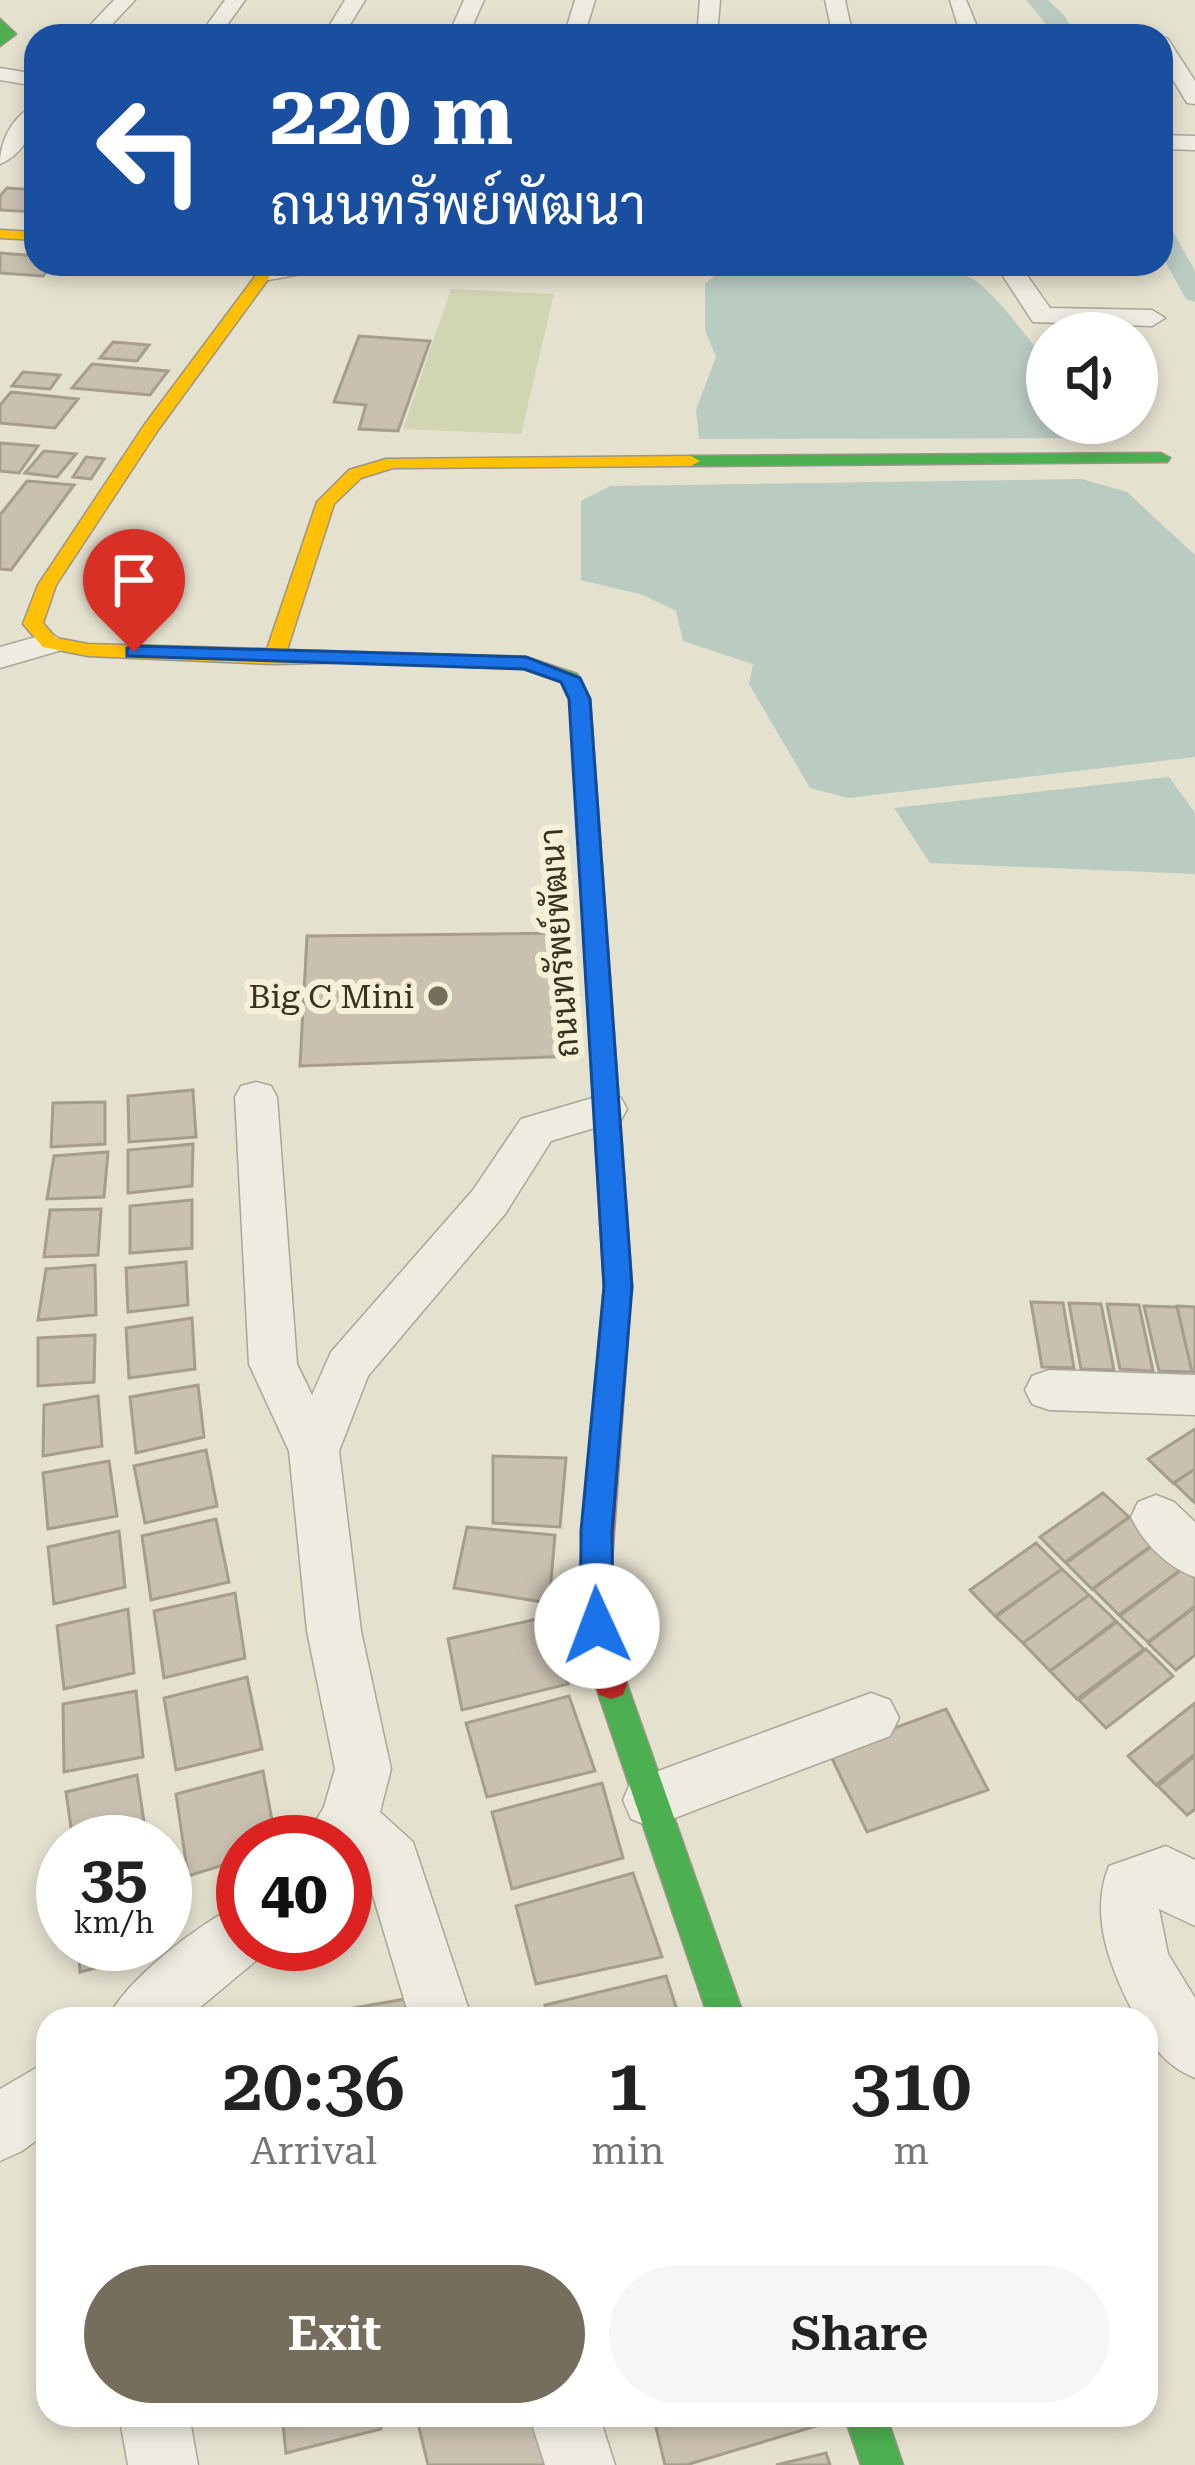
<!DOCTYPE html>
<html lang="en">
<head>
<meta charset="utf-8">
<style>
	body { margin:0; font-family:"Roboto Serif",Sarabun,serif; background:#f6f6f6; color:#222; height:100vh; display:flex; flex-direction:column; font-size:45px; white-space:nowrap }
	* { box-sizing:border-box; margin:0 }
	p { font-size:39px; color:#767676 }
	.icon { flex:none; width:66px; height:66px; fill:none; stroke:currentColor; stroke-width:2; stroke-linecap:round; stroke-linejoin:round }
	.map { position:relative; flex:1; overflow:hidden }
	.sheet { position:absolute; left:36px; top:2007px; width:1122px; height:420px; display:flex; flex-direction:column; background:#fff; border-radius:36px; box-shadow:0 6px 18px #0003 }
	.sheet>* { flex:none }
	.hud { position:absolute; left:24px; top:24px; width:1149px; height:252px; border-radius:36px; box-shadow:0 6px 18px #0003; background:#1a4fa0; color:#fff; overflow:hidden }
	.buttons { position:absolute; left:1026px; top:312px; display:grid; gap:24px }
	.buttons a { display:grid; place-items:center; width:132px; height:132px; border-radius:50%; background:#fff; box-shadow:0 6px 18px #0003; font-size:60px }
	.speed { position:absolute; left:36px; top:1815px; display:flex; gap:24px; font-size:60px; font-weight:700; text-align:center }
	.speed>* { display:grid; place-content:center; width:156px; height:156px; border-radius:50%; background:#fff; box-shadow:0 6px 18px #0003; line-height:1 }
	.speed small { font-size:30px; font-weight:400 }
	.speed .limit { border:18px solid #d22; background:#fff; color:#111 }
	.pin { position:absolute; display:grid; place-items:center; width:102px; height:102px; color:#fff; margin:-123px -51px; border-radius:50% 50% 50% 0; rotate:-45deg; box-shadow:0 0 12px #0007 }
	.pin .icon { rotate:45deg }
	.me { position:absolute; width:132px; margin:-66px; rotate:358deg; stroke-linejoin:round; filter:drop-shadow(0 0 9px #0008) }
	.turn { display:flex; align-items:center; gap:42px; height:252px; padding:0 48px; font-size:54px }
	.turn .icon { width:156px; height:156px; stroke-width:2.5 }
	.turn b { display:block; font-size:84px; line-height:102px }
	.eta { display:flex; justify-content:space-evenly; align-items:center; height:204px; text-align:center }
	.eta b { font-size:72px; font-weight:600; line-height:84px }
	.cta { display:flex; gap:24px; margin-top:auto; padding:24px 48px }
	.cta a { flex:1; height:138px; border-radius:72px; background:#766e5d; color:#fff; font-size:48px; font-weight:600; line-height:138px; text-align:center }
	.cta a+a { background:#f6f6f6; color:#222 }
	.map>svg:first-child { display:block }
	.green { fill:#d0d5b2 }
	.water { fill:#bacbc2 }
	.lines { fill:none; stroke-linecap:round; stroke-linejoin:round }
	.canal { fill:#bacbc2; fill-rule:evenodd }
	.building { fill:#c9c0b0; stroke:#a59d8e; stroke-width:3 }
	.street-casing { stroke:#aaa698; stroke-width:3 }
	.fast-casing { stroke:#9a9588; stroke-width:3 }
	.slow-casing { stroke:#9a9588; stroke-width:3 }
	.jam-casing { stroke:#9a9588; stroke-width:3 }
	.street { fill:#eeebe0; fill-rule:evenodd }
	.fast { fill:#4caf50; fill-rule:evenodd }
	.slow { fill:#ffc107; fill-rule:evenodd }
	.jam { fill:#c62828; fill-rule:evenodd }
	.route { fill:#1a73e8; stroke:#114b97; stroke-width:3 }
	.poi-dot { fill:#766e5d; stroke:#f5f1d6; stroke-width:4.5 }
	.labels { text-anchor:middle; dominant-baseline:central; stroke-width:12; stroke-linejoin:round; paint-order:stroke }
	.street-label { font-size:33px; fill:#3a301f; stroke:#f5f1d6 }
	.poi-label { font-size:33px; fill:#3a301f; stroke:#f5f1d6; text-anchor:end }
</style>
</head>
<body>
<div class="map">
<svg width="1195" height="2465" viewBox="0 0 1195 2465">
	<rect width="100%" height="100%" fill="#e5e1cf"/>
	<path class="green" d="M451,289L554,294L521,434L403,429Z"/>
	<path class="water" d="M815,264C857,265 948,256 980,284C1005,306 1026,336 1047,362V423H1109L1112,431L1103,438L699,439L696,410L716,357L705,330V284L718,273Z
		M1082,479L1127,492L1195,555V757L848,798L810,788L749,684L753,664L683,641L676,611L643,595L581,580V501L610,486Z
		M1169,777L1195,813V874L930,863L894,808Z"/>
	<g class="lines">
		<path class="canal" d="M1026,0H1048L1064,15L1076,36H1056Z
			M1161,224L1170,226L1195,271V302L1186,299L1161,254Z"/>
	</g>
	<path class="building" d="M7,188L36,190V212L0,210V196Z
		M0,253L36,256V264H53L43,276L0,273Z
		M359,336L430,341L398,431L359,429L366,405L334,402Z
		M113,342L149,345L137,361L100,358Z
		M92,364L168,371L150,395L72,388Z
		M23,372L60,375L50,389L12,386Z
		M11,392L78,399L55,428L0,423V405Z
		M0,443L38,446L19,473L0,471Z
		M44,451L76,454L57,477L25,473Z
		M86,457L104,459L91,479L73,477Z
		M27,481L74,485L11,570L0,569V515Z
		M568,933L575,1056L300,1066L307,936Z
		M193,1090L196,1137L129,1142L128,1096Z
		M105,1102V1144L51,1147L53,1103Z
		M193,1144L192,1186L128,1193V1150Z
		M108,1152L104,1197L47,1199L54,1156Z
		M192,1200V1248L130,1253V1206Z
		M101,1209L98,1255L44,1257L50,1210Z
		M186,1262L188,1305L128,1312L126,1268Z
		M95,1265L96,1315L38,1320L46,1269Z
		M1031,1302L1063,1303L1074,1368L1042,1367Z
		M1069,1303L1101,1304L1114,1370L1081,1369Z
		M1107,1304L1139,1305L1153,1371L1120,1369Z
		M1144,1306L1177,1307L1192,1372L1159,1371Z
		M1177,1306L1195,1307V1372H1192Z
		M192,1318L195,1369L129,1378L126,1328Z
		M95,1335L94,1382L38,1386V1338Z
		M198,1385L204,1437L136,1453L130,1397Z
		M98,1396L102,1446L43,1456L44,1405Z
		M1195,1429V1469L1173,1483L1148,1459Z
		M206,1450L217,1506L145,1523L134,1466Z
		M493,1456L566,1458L560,1527L493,1523Z
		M109,1461L117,1516L48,1529L43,1473Z
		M1195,1469V1503L1174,1483Z
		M1103,1493L1129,1517L1065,1562L1040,1537Z
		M1130,1517L1156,1542L1092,1589L1066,1563Z
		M216,1519L229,1582L151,1600L142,1536Z
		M467,1527L555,1535L549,1603L454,1588Z
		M119,1531L125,1587L54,1604L48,1547Z
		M1036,1543L1062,1569L995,1616L970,1590Z
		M1156,1543L1183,1568L1119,1615L1093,1589Z
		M1184,1568L1195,1578V1606L1148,1642L1120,1616Z
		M1062,1569L1089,1595L1023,1643L996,1617Z
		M235,1593L245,1658L164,1678L154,1611Z
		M1089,1595L1116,1621L1050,1671L1023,1643Z
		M1195,1607V1655L1176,1670L1148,1643Z
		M128,1609L134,1673L64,1689L57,1626Z
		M550,1616L568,1684L462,1710L448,1639Z
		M1117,1622L1144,1649L1077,1699L1050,1671Z
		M1146,1649L1173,1676L1106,1728L1079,1700Z
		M247,1677L262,1749L176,1770L164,1698Z
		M136,1691L143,1757L64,1772L63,1704Z
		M569,1696L595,1771L487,1797L466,1723Z
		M1195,1703V1754L1156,1785L1128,1756Z
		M946,1709L988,1790L867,1832L829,1752Z
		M1195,1756V1809L1187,1815L1158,1786Z
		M263,1771L276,1842H243V1859L188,1876L176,1794Z
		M137,1775L147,1842H73L66,1792Z
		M602,1783L623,1858L512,1889L492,1812Z
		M633,1873L662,1957L536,1984L516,1906Z
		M78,1944H159L160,1951L80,1972Z
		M666,1976L680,2019H549L545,2005Z
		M422,1996L427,2019H338L337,2011Z
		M282,2415H378L381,2429L286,2453Z
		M416,2415H536L550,2465H428Z
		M653,2415H812L816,2426L686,2465H665Z
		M826,2453L830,2465H776Z"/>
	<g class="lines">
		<g class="street-casing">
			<path id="street" d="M114,0H135L101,36H80Z
				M225,0H245L219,36H199Z
				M345,0H365L343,36H323Z
				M464,0H484L468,36H448Z
				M575,0H595L584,36H564Z
				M700,0H720L717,36H697Z
				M825,0H845L853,36H833Z
				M950,0H966L981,36H961Z
				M1161,37L1168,39L1195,81V104L1187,103L1161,60Z
				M0,68L36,74V86L0,80Z
				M36,105C36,129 23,155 0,164C0,140 13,115 36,105Z
				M1161,135L1195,136V150L1161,149Z
				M272,264H330L318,271L263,281L250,273Z
				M995,264H1019L1050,308L1152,310L1165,318L1152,326L1033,322Z
				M50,633L66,643L62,650L0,668V647Z
				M256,1082L271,1086L277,1097L297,1364L312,1395L331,1352L473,1190L521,1119L606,1094L621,1098L627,1109L621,1120L551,1141L505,1214L368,1376L339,1451L361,1631L391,1769L380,1812L413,1842L472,2019H410L368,1879L351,1862L345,1865V1842H303L324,1807L335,1769L307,1631L289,1451L249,1364L235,1097L241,1086Z
				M1049,1370L1195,1375V1415L1049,1410L1032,1404L1025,1390L1032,1376Z
				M1156,1495L1174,1502L1195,1522V1577C1168,1568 1143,1543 1131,1517L1138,1502Z
				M871,1693L890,1700L899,1718L890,1736L651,1827L631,1819L623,1800L631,1781Z
				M1166,1846L1195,1860V1926L1159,1909L1168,1954L1195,1998V2078C1171,2068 1146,2047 1146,2019H1137C1112,1973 1088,1917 1109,1866Z
				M243,1903V1944H268L264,1954L186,2019H108C124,1981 204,1919 243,1903Z
				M48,2061V2132L22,2151L0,2161V2089Z
				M119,2415H189L198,2465H128Z
				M529,2415H599L615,2465H545Z"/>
		</g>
		<g class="fast-casing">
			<path id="fast" d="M0,19L16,34L0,46Z
				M1161,453L1170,458L1167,462L691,466L682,461L691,456Z
				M356,652L526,657L577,674L590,699L632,1287L625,1329H605L601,1321L604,1287L570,699L562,682L524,669L349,662L346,658Z
				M611,1669L623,1673L627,1684L745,2019H709L595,1684L599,1673Z
				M844,2415H886L903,2465H861Z"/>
		</g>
		<g class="slow-casing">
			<path id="slow" d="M0,230L36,232V240L0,238Z
				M259,264H273L269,278L158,430L56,585L43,623L56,638L88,644L267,649L317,502L349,470L386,459L691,456L700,461L691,466L393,468L361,478L334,504L287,650L356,652L366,658L363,662L274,664L88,656L43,647L23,624L38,585L145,424L254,278Z"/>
		</g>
		<g class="jam-casing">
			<path id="jam" d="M615,1310L625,1313L629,1321L609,1602L627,1684L623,1695L611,1699L599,1695L595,1684L577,1602L601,1321L605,1313Z"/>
		</g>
		<use href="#street" class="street"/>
		<use href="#fast" class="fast"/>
		<use href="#slow" class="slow"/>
		<use href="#jam" class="jam"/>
	</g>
	<path class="route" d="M134,646L526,657L580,678L590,699L632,1287L612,1531L613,1626L608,1636L597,1641L585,1636L581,1626V1531L604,1287L569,699L561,682L524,669L127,656V648Z"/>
	<circle class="poi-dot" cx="438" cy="996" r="12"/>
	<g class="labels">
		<g class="street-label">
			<text transform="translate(559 943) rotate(-94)">ถนนทรัพย์พัฒนา</text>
		</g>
		<g class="poi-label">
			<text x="414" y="996">Big C Mini</text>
		</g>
	</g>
</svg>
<div class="buttons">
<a><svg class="icon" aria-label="sound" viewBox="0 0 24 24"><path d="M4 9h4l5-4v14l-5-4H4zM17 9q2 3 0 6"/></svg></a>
</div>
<div class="speed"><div>35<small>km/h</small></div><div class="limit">40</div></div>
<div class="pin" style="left:134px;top:652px;background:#d93025"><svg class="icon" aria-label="arrive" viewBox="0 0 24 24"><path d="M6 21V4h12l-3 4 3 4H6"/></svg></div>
<svg class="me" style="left:597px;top:1626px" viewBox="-20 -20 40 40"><circle r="19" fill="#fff"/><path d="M0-13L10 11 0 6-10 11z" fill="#1a73e8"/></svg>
<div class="hud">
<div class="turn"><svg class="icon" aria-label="left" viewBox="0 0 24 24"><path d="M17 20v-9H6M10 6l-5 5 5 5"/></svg><div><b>220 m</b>ถนนทรัพย์พัฒนา</div></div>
</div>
<section class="sheet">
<div class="eta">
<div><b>20:36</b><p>Arrival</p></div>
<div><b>1</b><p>min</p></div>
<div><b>310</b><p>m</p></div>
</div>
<div class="cta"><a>Exit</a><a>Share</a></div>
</section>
</div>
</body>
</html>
